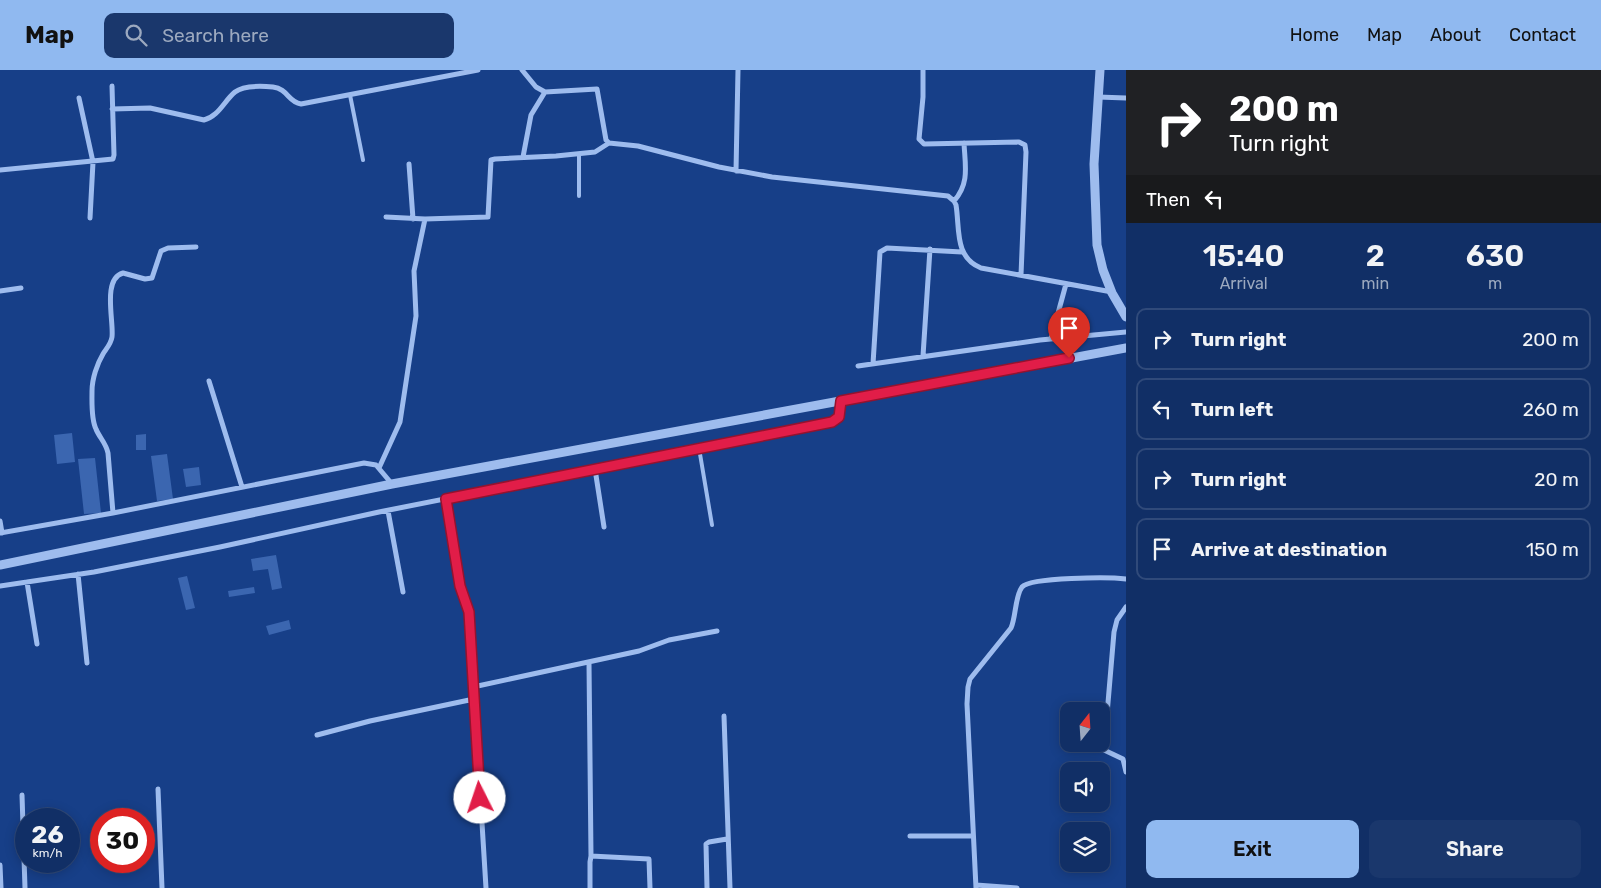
<!DOCTYPE html>
<html lang="en">
<head>
<meta charset="utf-8">
<style>
	body { margin:0; font-family:Rubik,sans-serif; background:#1a376c; color:#f1f3f6; height:100vh; display:flex; flex-direction:column; font-size:19px; white-space:nowrap }
	* { box-sizing:border-box; margin:0 }
	p { font-size:16px; color:#9ca9bf }
	.icon { flex:none; width:28px; height:28px; fill:none; stroke:currentColor; stroke-width:2; stroke-linecap:round; stroke-linejoin:round }
	.map { position:relative; flex:1; overflow:hidden }
	.panel { display:flex; flex-direction:column; background:#112f66; width:475px }
	.panel>* { flex:none }
	.guide { background:#202124; color:#fff; overflow:hidden }
	.needle { width:32px; rotate:17deg }
	.buttons { position:absolute; left:1060px; top:632px; display:grid; gap:10px }
	.buttons a { display:grid; place-items:center; width:50px; height:50px; border-radius:10px; background:#112f66; box-shadow:0 2px 12px #0003,0 0 0 1px #304a7a; font-size:25px }
	.speed { position:absolute; left:15px; top:738px; display:flex; gap:10px; font-size:25px; font-weight:700; text-align:center }
	.speed>* { display:grid; place-content:center; width:65px; height:65px; border-radius:50%; background:#112f66; box-shadow:0 2px 12px #0003,0 0 0 1px #304a7a; line-height:1 }
	.speed small { font-size:12px; font-weight:400 }
	.speed .limit { border:8px solid #d22; background:#fff; color:#111 }
	.pin { position:absolute; display:grid; place-items:center; width:42px; height:42px; color:#fff; margin:-51px -21px; border-radius:50% 50% 50% 0; rotate:-45deg; box-shadow:0 0 5px #0007 }
	.pin .icon { rotate:45deg }
	.me { position:absolute; width:55px; margin:-28px; rotate:356deg; stroke-linejoin:round; filter:drop-shadow(0 0 4px #0008) }
	.turn { display:flex; align-items:center; gap:18px; height:105px; padding:0 20px; font-size:22px }
	.turn .icon { width:65px; height:65px; stroke-width:2.5 }
	.turn b { display:block; font-size:35px; line-height:42px }
	.then { display:flex; align-items:center; height:48px; padding:0 20px; background:#0003; gap:10px; font-size:19px }
	.eta { display:flex; justify-content:space-evenly; align-items:center; height:85px; text-align:center }
	.eta b { font-size:30px; font-weight:600; line-height:35px }
	.action { display:flex; gap:10px; margin-top:auto; padding:10px 20px }
	.action a { flex:1; height:58px; border-radius:10px; background:#90b9f0; color:#111; font-size:20px; font-weight:600; line-height:58px; text-align:center }
	.action a+a { background:#1a376c; color:#f1f3f6 }
	ul { padding:0; list-style:none }
	li { display:flex; align-items:center; gap:15px; height:62px; margin:0 10px 8px; padding:0 10px; border:2px solid #304a7a; border-radius:10px }
	li div { flex:1 }
	li b { display:block; font-size:19px }
	li em { font-style:normal }
	header { display:flex; align-items:center; gap:30px; box-sizing:border-box; height:70px; padding:0 25px; background:#90b9f0; color:#111 }
	header strong { font-size:24px }
	nav { display:flex; gap:28px; margin-inline-start:auto; font-size:18px }
	.search { width:350px; height:45px; background:#1a376c; display:flex; align-items:center; gap:12px; box-sizing:border-box; padding:0 18px; border-radius:10px; color:#9ca9bf; font-size:19px }
	main { display:flex; flex:1; min-height:0 }
	.map>svg:first-child { display:block }
	.building { fill:#3b66b0 }
	.lines { fill:none; stroke-linecap:round; stroke-linejoin:round }
	.service { stroke:#9ebcee; stroke-width:4 }
	.minor { stroke:#9ebcee; stroke-width:5 }
	.tertiary { stroke:#9ebcee; stroke-width:9 }
	.route-casing { stroke:#92132f; stroke-width:12 }
	.route { stroke:#e11d48; stroke-width:9 }
</style>
</head>
<body>
<header>
<strong>Map</strong>
<div class="search"><svg class="icon" aria-label="search" viewBox="0 0 24 24"><circle cx="10" cy="10" r="6"/><path d="M15 15l6 6"/></svg>Search here</div>
<nav><a>Home</a><a>Map</a><a>About</a><a>Contact</a></nav>
</header>
<main>
<div class="map">
<svg width="1126" height="818" viewBox="0 0 1126 818">
	<rect width="100%" height="100%" fill="#173f88"/>
	<path class="building" d="M72,363L75,392L57,394L54,365Z
		M146,364V380H136V365Z
		M167,384L173,429L157,431L151,386Z
		M95,388L101,443L84,444L78,389Z
		M199,397L201,415L186,417L183,399Z
		M276,485L282,518L272,520L268,499L253,501L251,489Z
		M187,506L195,538L186,540L178,508Z
		M254,517L255,523L229,527L228,521Z
		M289,550L291,559L269,565L266,556Z"/>
	<g class="lines">
		<path class="service" d="M350,25L363,90
			M579,84V126
			M699,378L712,455"/>
		<path class="minor" d="M522,0L536,17L545,22L597,19L606,70L609,73L638,76L719,97L772,107L948,126L954,131L956,135C960,159 954,187 981,198L1112,222
			M923,0V27L919,69L924,74L1019,72L1025,75L1026,82L1021,205
			M1098,27L1126,28
			M79,28L93,92L90,148
			M112,39L150,38L204,50C219,46 224,31 235,22C244,15 262,16 273,17C288,19 288,32 301,34L478,0
			M523,87L531,45L545,22
			M409,94L413,149
			M0,100L113,89L114,85L112,16
			M736,101L738,0
			M954,131C970,113 965,95 964,73
			M386,147L425,149L488,147L491,90L495,89L556,86L595,82L609,73
			M0,221L21,218
			M1051,269L1066,214
			M923,286L930,179
			M873,294L880,182L887,178L962,182
			M858,296L1040,270L1126,262
			M209,311L242,417
			M379,398L400,352L416,246L414,201L425,149
			M595,399L604,457
			M446,429L460,516L469,542L486,818
			M388,441L403,522
			M113,443L108,383C106,373 99,367 96,359C91,349 92,332 92,321C92,309 97,294 103,284C106,279 111,274 112,267C114,251 102,209 123,203L145,209L152,208L161,181L168,178L196,177
			M0,451L2,463
			M0,463L113,443L364,393L376,395L392,414
			M78,504L87,593
			M27,512L37,574
			M0,516L94,502L220,477L379,442L833,352L839,347L841,331
			M1126,537L1117,550L1114,562L1104,680L1123,689L1126,702
			M589,593L591,786L590,792V818
			M473,617L639,581L669,570L717,561
			M724,646L730,818
			M317,665L370,651L474,629
			M158,719L162,818
			M22,725L25,818
			M910,766H973
			M591,786L649,789L650,818
			M0,795L1,818
			M976,815L1017,818
			M707,818L706,774L709,772L727,769
			M976,818L967,634L968,617L970,609L1011,558C1016,547 1015,526 1022,517C1031,507 1110,507 1126,509"/>
		<path class="tertiary" d="M1100,0L1094,94L1097,175L1103,200L1112,223L1126,247
			M0,495L392,414L1126,278"/>
	</g>
	<g class="lines">
		<g class="route-casing">
			<path id="route" d="M480,728L469,542L460,516L446,429L832,352L839,347L841,331L1069,288"/>
		</g>
		<use href="#route" class="route"/>
	</g>
</svg>
<div class="buttons">
<a><svg class="needle" viewBox="-14 -14 28 28"><path d="M0-13l5 13h-10z" fill="#e53935"/><path d="M0 13l5-13h-10z" fill="#9ca9bf"/></svg></a>
<a><svg class="icon" aria-label="sound" viewBox="0 0 24 24"><path d="M4 9h4l5-4v14l-5-4H4zM17 9q2 3 0 6"/></svg></a>
<a><svg class="icon" aria-label="layers" viewBox="0 0 24 24"><path d="M12 4l9 5-9 5-9-5zM3 14l9 5 9-5"/></svg></a>
</div>
<div class="speed"><div>26<small>km/h</small></div><div class="limit">30</div></div>
<div class="pin" style="left:1069px;top:288px;background:#d93025"><svg class="icon" aria-label="arrive" viewBox="0 0 24 24"><path d="M6 21V4h12l-3 4 3 4H6"/></svg></div>
<svg class="me" style="left:480px;top:728px" viewBox="-20 -20 40 40"><circle r="19" fill="#fff"/><path d="M0-13L10 11 0 6-10 11z" fill="#e11d48"/></svg>
</div>
<section class="panel">
<div class="guide">
<div class="turn"><svg class="icon" aria-label="right" viewBox="0 0 24 24"><path d="M7 20v-9h11M14 6l5 5-5 5"/></svg><div><b>200 m</b>Turn right</div></div>
<div class="then">Then<svg class="icon" aria-label="left" viewBox="0 0 24 24"><path d="M17 20v-9H6M10 6l-5 5 5 5"/></svg></div>
</div>
<div class="eta">
<div><b>15:40</b><p>Arrival</p></div>
<div><b>2</b><p>min</p></div>
<div><b>630</b><p>m</p></div>
</div>
<ul>
<li><svg class="icon" aria-label="right" viewBox="0 0 24 24"><path d="M7 20v-9h11M14 6l5 5-5 5"/></svg><div><b>Turn right</b></div><em>200 m</em></li>
<li><svg class="icon" aria-label="left" viewBox="0 0 24 24"><path d="M17 20v-9H6M10 6l-5 5 5 5"/></svg><div><b>Turn left</b></div><em>260 m</em></li>
<li><svg class="icon" aria-label="right" viewBox="0 0 24 24"><path d="M7 20v-9h11M14 6l5 5-5 5"/></svg><div><b>Turn right</b></div><em>20 m</em></li>
<li><svg class="icon" aria-label="arrive" viewBox="0 0 24 24"><path d="M6 21V4h12l-3 4 3 4H6"/></svg><div><b>Arrive at destination</b></div><em>150 m</em></li>
</ul>
<div class="action"><a>Exit</a><a>Share</a></div>
</section>
</main>
</body>
</html>
